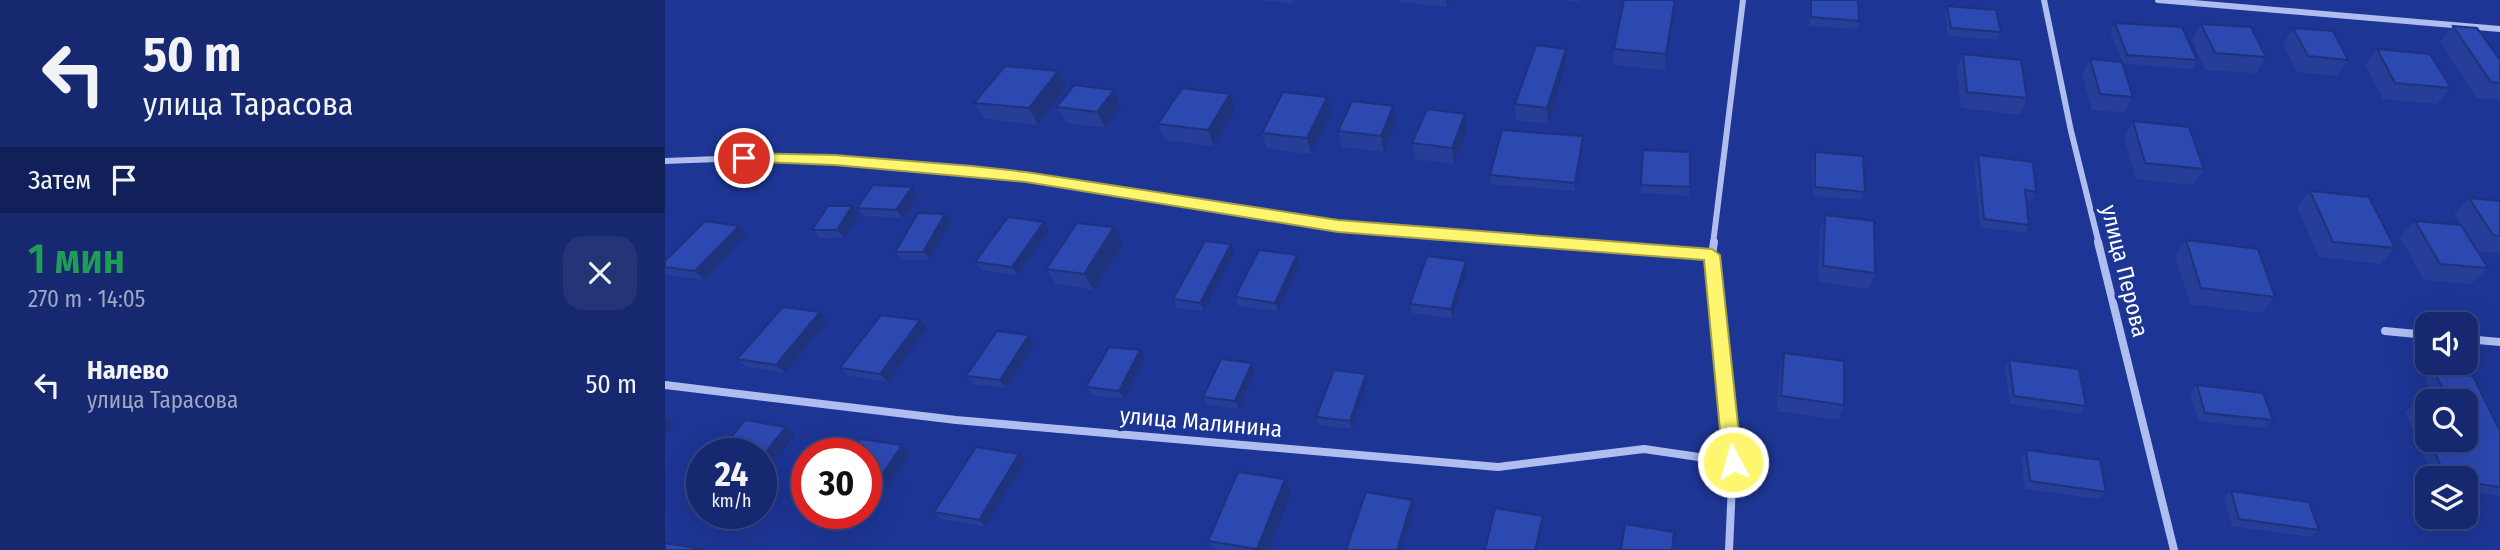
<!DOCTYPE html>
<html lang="ru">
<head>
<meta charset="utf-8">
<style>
	body { margin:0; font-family:"Fira Sans Condensed",sans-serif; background:#233477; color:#f1f3f6; height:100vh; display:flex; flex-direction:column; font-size:26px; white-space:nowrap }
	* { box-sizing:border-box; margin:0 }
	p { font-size:23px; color:#9ea6c3 }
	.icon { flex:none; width:38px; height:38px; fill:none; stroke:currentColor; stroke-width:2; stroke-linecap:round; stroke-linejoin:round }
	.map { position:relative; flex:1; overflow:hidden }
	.details { display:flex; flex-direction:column; background:#16286f; width:665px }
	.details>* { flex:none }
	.top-card { background:#16286f; color:#f1f3f6; overflow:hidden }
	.tools { position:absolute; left:1750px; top:312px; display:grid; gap:14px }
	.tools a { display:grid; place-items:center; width:63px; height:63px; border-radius:14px; background:#16286f; box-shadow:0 7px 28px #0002,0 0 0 2px #354482; font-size:35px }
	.speed { position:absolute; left:21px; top:438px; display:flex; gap:14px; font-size:35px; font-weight:700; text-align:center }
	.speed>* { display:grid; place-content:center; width:91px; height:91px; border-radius:50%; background:#16286f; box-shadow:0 7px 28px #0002,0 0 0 2px #354482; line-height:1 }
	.speed small { font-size:18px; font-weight:400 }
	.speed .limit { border:10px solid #d22; background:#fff; color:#111 }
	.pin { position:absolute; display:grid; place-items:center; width:60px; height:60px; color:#fff; margin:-30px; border:4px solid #fff; border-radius:50%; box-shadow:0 2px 7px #0007 }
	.me { position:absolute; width:77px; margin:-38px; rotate:354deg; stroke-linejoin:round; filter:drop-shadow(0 0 5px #0008) }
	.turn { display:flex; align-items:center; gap:24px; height:147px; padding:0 28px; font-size:32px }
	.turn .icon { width:91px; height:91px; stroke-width:2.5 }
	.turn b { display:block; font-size:49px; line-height:60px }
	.then { display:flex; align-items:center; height:66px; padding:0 28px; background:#0003; gap:14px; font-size:26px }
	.round { display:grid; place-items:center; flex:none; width:74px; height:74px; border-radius:21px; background:#233477 }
	.headline { display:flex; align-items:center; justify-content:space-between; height:119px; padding:0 28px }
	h1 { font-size:42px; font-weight:600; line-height:52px; color:#1e9e55 }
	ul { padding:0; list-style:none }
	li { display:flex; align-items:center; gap:21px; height:105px; padding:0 28px }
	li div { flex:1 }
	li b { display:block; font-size:26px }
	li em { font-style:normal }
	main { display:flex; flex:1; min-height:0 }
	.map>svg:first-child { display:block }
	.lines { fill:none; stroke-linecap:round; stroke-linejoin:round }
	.street-far1 { stroke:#afbdef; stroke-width:6 }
	.street { stroke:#afbdef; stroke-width:8 }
	.wall { fill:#263e98 }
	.shaded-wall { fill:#1f327c }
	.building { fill:#2c48b1; stroke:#1f327c; stroke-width:2 }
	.route { fill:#fef66e; stroke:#a5a048; stroke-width:2 }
	.labels { text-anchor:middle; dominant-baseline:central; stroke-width:7; stroke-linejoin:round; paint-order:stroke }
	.street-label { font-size:23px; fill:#fff; stroke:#1d3594 }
</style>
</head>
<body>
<main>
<section class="details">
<div class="top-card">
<div class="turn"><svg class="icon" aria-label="left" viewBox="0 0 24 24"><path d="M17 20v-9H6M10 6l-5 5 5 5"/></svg><div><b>50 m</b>улица Тарасова</div></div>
<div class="then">Затем<svg class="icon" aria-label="arrive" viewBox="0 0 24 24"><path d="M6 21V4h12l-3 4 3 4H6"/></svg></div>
</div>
<div class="headline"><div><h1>1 мин</h1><p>270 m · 14:05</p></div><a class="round"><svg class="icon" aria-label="close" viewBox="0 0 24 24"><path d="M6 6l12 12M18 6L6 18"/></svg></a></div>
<ul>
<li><svg class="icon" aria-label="left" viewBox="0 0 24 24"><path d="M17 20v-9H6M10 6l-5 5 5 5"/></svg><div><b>Налево</b><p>улица Тарасова</p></div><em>50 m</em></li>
</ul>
</section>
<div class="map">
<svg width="1835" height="550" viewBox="0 0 1835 550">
	<rect width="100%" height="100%" fill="#1d3594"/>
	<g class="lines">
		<path class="street-far1" d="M1379,0L1406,131L1434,244
			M1493,0L1835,29
			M0,161L105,157L253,166L361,177L673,226L899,244
			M1048,244L1078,0"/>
		<path class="street" d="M877,242L1047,255
			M1049,242L1047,255L1068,462L1064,550
			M1433,242L1509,550
			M1720,331L1762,335
			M1801,339L1835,342
			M0,385L291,420L833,467L979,449L1068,462"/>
	</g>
	<path class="wall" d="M597,0H629L627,4Z
		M735,0H785L782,7L735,2Z
		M892,0H914V2Z
		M1145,0H1193L1194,21L1192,29L1144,26Z
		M1282,6L1336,32L1332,40L1283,36L1280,15Z
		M1009,13L1000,70L949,65V49Z
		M1450,23L1532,60L1527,69L1458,64L1445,32Z
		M1536,24L1601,57L1591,73L1540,70L1527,40Z
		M1788,26L1835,60V100L1812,98L1775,42Z
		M1628,28L1683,60L1672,76L1632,72L1618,44Z
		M1712,49L1786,88L1772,104L1718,99L1700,65Z
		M1298,54L1362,98L1355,115L1296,108L1292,70Z
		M1425,59L1468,97L1459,113L1427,110L1417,75Z
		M901,65L883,124L851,120L850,104Z
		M393,71L401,87L373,125L319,119L309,103Z
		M565,94L570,110L549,146L500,140L493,124Z
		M456,106L440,128L401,123L392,107Z
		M667,113L646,154L602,149L597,133Z
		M1468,121L1539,169L1528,185L1471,179L1459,137Z
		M731,122L719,152L677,147L673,131Z
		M802,130L789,164L750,159L747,143Z
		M918,145L910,191L826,184L825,175Z
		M978,150L1025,187L1024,196L976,193Z
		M1150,152L1200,192L1197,200L1148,196L1147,160Z
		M1313,155L1371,192L1367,200L1361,199L1364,225L1360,233L1315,227L1309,164Z
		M1645,191L1730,248L1715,264L1654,257L1632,207Z
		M253,196L238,218L199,216L192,208Z
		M1804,198L1835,201V253L1812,251L1823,268L1806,284L1759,280L1735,237L1750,221L1796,225L1789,214Z
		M194,215L179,238H155L147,230Z
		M1160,215L1210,273L1204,289L1153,282L1155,231Z
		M286,222L265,260H237L230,252Z
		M379,222L384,230L353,275L316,270L310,262Z
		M449,227L458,243L429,290L391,284L381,269Z
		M82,234L39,280L3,275L0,272V261Z
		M1521,240L1610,297L1597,313L1525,304L1510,256Z
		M569,253L539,311L512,308L508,299Z
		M632,255L635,263L613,311L573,306L570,297Z
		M801,261L802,270L787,318L747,313L745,304Z
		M163,320L120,373L81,367L72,359Z
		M262,329L223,382L183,376L175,368Z
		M370,344L341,388L308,384L301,376Z
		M475,350L480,359L459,399L427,395L421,387Z
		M1119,353L1179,405L1174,420L1112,411L1115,368Z
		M1344,360L1421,406L1416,414L1345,404L1340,368Z
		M587,363L590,371L574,409L542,405L538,397Z
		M1769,371L1835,431V496L1801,491V478H1768L1740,412L1749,404L1762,406V439H1801V401H1770L1760,379Z
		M701,374L703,382L687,429L654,425L651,417Z
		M1532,385L1608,420L1600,428L1533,421L1525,393Z
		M1361,450L1441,492L1435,499L1360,489L1356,457Z
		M245,453L201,518L168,513H201Z
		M360,461L321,527L277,519L269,512Z
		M1566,491L1654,530L1645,537L1567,526L1559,498Z
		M626,493L604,550H549L543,541Z"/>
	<path class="shaded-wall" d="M781,0H785L782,7Z
		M1010,0L1009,13L1000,70L1001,54Z
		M901,49V65L883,124L882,108Z
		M393,71L401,87L373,125L364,108Z
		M449,90L456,106L440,128L432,112Z
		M565,94L570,110L549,146L543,130Z
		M662,97L667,113L646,154L642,138Z
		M728,106L731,122L719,152L716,136Z
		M800,114L802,130L789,164L787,148Z
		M918,136V145L910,191V183Z
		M247,187L253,196L238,218L231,210Z
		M187,206L194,215L179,238L172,230Z
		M280,214L286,222L265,260L258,252Z
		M379,222L384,230L353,275L347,267Z
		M74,226L82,234L39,280L30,271Z
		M449,227L458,243L429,290L419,274Z
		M566,244L569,253L539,311L535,303Z
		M632,255L635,263L613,311L610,303Z
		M801,261L802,270L787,318L786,309Z
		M155,312L163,320L120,373L111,365Z
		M255,320L262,329L223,382L215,374Z
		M364,335L370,344L341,388L335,380Z
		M475,350L480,359L459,399L454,391Z
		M587,363L590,371L574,409L570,401Z
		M701,374L703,382L687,429L685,421Z
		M0,417L10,424L0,435Z
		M121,427L130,435L96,478V458Z
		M237,445L245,453L201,518L194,513H201V498Z
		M354,454L360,461L321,527L314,520Z
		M620,479L626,493L604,550H593L592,549Z
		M747,500L749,507L736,550H732Z
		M878,516V523L872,550H870Z"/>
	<path class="building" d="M959,0H1010L1001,54L949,49Z
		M1146,0H1193L1194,21L1146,17Z
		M1282,6L1331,10L1336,32L1286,28Z
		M1450,23L1517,27L1532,60L1462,55Z
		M1536,24L1586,27L1601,57L1550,53Z
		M1788,26L1812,28L1835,60V83L1826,82Z
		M1628,28L1668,31L1683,60L1643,56Z
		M871,45L901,49L882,108L850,104Z
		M1712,49L1765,54L1786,88L1730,83Z
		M1298,54L1356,60L1362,98L1302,92Z
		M1425,59L1457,62L1468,97L1435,94Z
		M340,66L393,71L364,108L309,103Z
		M409,85L449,90L432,112L392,107Z
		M517,88L565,94L543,130L493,124Z
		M618,92L662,97L642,138L597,133Z
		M687,101L728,106L716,136L673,131Z
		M762,109L800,114L787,148L747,143Z
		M1468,121L1524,127L1539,169L1480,163Z
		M837,130L918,136L910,183L825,175Z
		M978,150L1025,152V187L976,185Z
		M1150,152L1198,156L1200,192L1150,187Z
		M1313,155L1368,162L1371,192L1360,190L1364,225L1319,219Z
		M208,185L247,187L231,210L192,208Z
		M1645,191L1704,197L1730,248L1668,242Z
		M1804,198L1835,201V236L1828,235Z
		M163,206H187L172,230H147Z
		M253,213L280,214L258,252H230Z
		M1160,215L1209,221L1210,273L1158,266Z
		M343,217L379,222L347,267L310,262Z
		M40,221L74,226L30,271L0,267V261Z
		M1750,221L1796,225L1823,268L1775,264Z
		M412,223L449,227L419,274L381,269Z
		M1521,240L1593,249L1610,297L1536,288Z
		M540,241L566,244L535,303L508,299Z
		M594,250L632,255L610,303L570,297Z
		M762,256L801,261L786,309L745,304Z
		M118,307L155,312L111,365L72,359Z
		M216,315L255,320L215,374L175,368Z
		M332,331L364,335L335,380L301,376Z
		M444,347L475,350L454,391L421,387Z
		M1119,353L1179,361V405L1116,396Z
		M556,359L587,363L570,401L538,397Z
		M1344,360L1414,369L1421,406L1349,396Z
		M669,370L701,374L685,421L651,417Z
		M1769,371L1808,376L1835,431V487L1801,482V478H1781L1764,439H1801V401H1783Z
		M1532,385L1598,393L1608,420L1540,413Z
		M1749,404L1762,406V435Z
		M80,420L121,427L96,458V453H53Z
		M195,439L237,445L201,498V453H185Z
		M311,447L354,454L314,520L269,512Z
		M1361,450L1435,460L1441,492L1365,481Z
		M573,472L620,479L592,549L543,541Z
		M37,473V484L29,483Z
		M1566,491L1644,502L1654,530L1574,519Z
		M701,492L747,500L732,550H681Z
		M830,508L878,516L870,550H820Z
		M960,524L1009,532L1007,550H956Z
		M0,543L36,549L35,550H0Z"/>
	<path class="route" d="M79,153L170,155L307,166L361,172L673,220L1047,249L1055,255L1077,462L1074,468L1068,471L1061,468L1058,462L1039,260L673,232L361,182L170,165L74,161L72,158Z"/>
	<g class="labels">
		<g class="street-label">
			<text transform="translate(1460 271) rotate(76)">улица Перова</text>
			<text transform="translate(536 422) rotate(5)">улица Малинина</text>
		</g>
	</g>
</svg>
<div class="tools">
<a><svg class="icon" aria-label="sound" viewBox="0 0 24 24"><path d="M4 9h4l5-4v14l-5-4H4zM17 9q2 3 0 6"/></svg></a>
<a><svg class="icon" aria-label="search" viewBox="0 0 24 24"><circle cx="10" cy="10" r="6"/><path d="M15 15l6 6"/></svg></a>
<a><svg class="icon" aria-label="layers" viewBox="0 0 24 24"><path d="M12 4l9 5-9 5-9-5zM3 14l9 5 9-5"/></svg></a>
</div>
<div class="speed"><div>24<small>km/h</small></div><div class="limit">30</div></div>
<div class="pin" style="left:79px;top:158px;background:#d93025"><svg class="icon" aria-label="arrive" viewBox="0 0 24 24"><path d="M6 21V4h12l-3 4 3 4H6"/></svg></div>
<svg class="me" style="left:1068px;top:462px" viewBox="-20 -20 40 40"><circle r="17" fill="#fef66e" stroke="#fff" stroke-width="3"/><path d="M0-11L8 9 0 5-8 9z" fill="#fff"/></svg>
</div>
</main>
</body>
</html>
